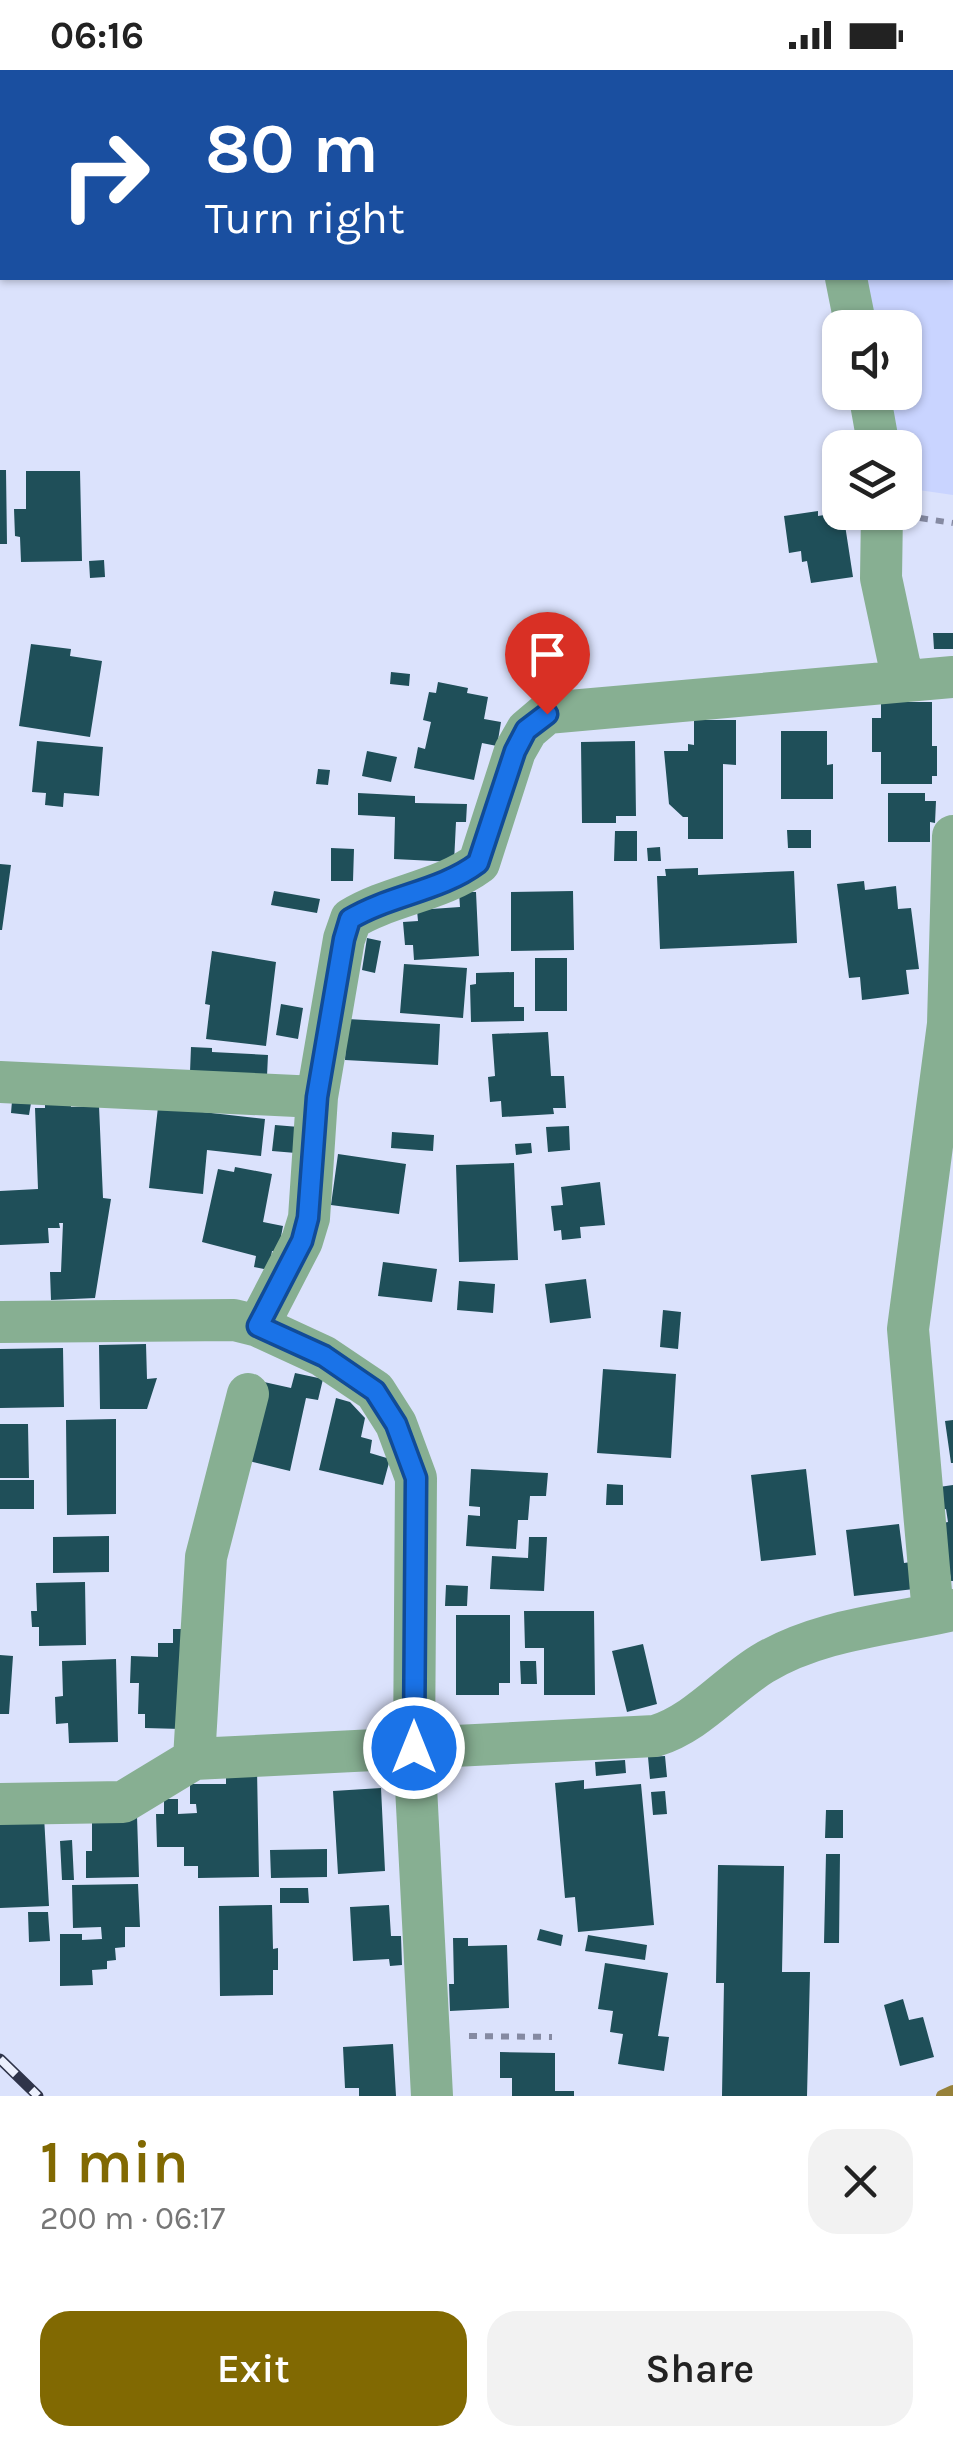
<!DOCTYPE html>
<html lang="en">
<head>
<meta charset="utf-8">
<style>
	body { margin:0; font-family:Karla,sans-serif; background:#f2f2f2; color:#222; height:100vh; display:flex; flex-direction:column; font-size:38px; white-space:nowrap }
	* { box-sizing:border-box; margin:0 }
	p { font-size:32px; color:#767676 }
	.icon { flex:none; width:55px; height:55px; fill:none; stroke:currentColor; stroke-width:2; stroke-linecap:round; stroke-linejoin:round }
	.map { position:relative; height:2026px; overflow:hidden }
	.drawer { display:flex; flex-direction:column; background:#fff; flex:1 }
	.drawer>* { flex:none }
	.top-card { position:absolute; left:0px; top:0px; width:955px; height:210px; box-shadow:0 2px 8px #0004; background:#1a4fa0; color:#fff; overflow:hidden }
	.tools { position:absolute; left:822px; top:240px; display:grid; gap:20px }
	.tools a { display:grid; place-items:center; width:100px; height:100px; border-radius:20px; background:#fff; box-shadow:0 2px 8px #0004; font-size:50px }
	.pin { position:absolute; display:grid; place-items:center; width:85px; height:85px; color:#fff; margin:-102px -42px; border-radius:50% 50% 50% 0; rotate:-45deg; box-shadow:0 0 10px #0007 }
	.pin .icon { rotate:45deg }
	.me { position:absolute; width:110px; margin:-55px; rotate:0deg; stroke-linejoin:round; filter:drop-shadow(0 0 8px #0008) }
	.turn { display:flex; align-items:center; gap:35px; height:210px; padding:0 40px; font-size:45px }
	.turn .icon { width:130px; height:130px; stroke-width:2.5 }
	.turn b { display:block; font-size:70px; line-height:85px }
	.round { display:grid; place-items:center; flex:none; width:105px; height:105px; border-radius:30px; background:#f2f2f2 }
	.headline { display:flex; align-items:center; justify-content:space-between; height:170px; padding:0 40px }
	h1 { font-size:60px; font-weight:600; line-height:75px; color:#816902 }
	.cta { display:flex; gap:20px; margin-top:auto; padding:20px 40px }
	.cta a { flex:1; height:115px; border-radius:30px; background:#816902; color:#fff; font-size:40px; font-weight:600; line-height:115px; text-align:center }
	.cta a+a { background:#f2f2f2; color:#222 }
	.status { display:flex; justify-content:space-between; align-items:center; height:70px; padding:0 50px; background:#fff; direction:ltr }
	.status svg { height:28px; fill:currentColor }
	.map>svg:first-child { display:block }
	.built { fill:#c9d4ff }
	.lines { fill:none; stroke-linecap:round; stroke-linejoin:round }
	.stream { stroke:#96813a; stroke-width:12 }
	.building { fill:#1f4f59 }
	.path { stroke:#858aa2; stroke-width:6; stroke-dasharray:8 8; stroke-linecap:butt }
	.minor { stroke:#87af92; stroke-width:42 }
	.rail-casing { stroke:#2f344a; stroke-width:11 }
	.rail { stroke:#ecf0fd; stroke-width:8; stroke-dasharray:22; stroke-linecap:butt }
	.route-casing { stroke:#114b97; stroke-width:25 }
	.route { stroke:#1a73e8; stroke-width:18 }
</style>
</head>
<body>
<div class="status"><b>06:16</b><svg viewBox="0 0 49 12"><path d="M0 12V9h3v3zM5 12V6h3v6zM10 12V3h3v9zM15 12V0h3v12zM26 1h20v11H26zM47 4h2v5h-2z"/></svg></div>
<div class="map">
<svg width="953" height="2026" viewBox="0 0 953 2026">
	<rect width="100%" height="100%" fill="#dbe2fc"/>
	<path class="built" d="M818,0H953V425L905,418V378L896,377L887,323L905,322V258L875,257L867,208H952V2Z"/>
	<g class="lines">
		<path class="stream" d="M942,2026L953,2021"/>
	</g>
	<path class="building" d="M0,400H6L7,474H0Z
		M26,401H80L82,491L21,492L20,467L15,466L14,439H26Z
		M818,441V446L843,442L853,507L811,513L807,491L802,492L801,481L789,483L784,446Z
		M104,490L105,507L90,508L89,491Z
		M933,563H953V579H934Z
		M31,574L71,579L70,586L102,591L90,667L19,656Z
		M391,602L410,604L409,616L390,614Z
		M438,612L468,618L467,623L488,627L484,649L501,652L497,676L482,673L474,710L414,698L418,677L425,679L431,652L423,650L429,622L436,623Z
		M881,632H932V676H937V706H932V714H881V682H872V648H881Z
		M694,650H736V695L723,694V769H688V747H683L669,734L664,681H688V674L694,675Z
		M781,661H827V695L833,694V729H781Z
		M37,671L103,677L99,726L64,723L63,737L45,735L46,723L32,722Z
		M635,671L636,746H616V753H582L581,672Z
		M367,681L397,687L391,712L362,706Z
		M318,699L330,700L328,715L316,714Z
		M358,723L415,726V733L467,734L466,752H456L454,792L394,789L395,747L358,745Z
		M888,723H925V731H936L935,753L930,752V772H888Z
		M787,760H811V778H788Z
		M615,761H637V791H614Z
		M660,777L661,791H648L647,778Z
		M331,778L354,779L353,811H331Z
		M0,794L11,795L2,860H0Z
		M698,798V805L794,801L797,873L660,879L657,806H666L665,799Z
		M864,811L865,820L896,816L898,839L911,838L919,899L906,900L909,924L862,930L860,907L849,908L837,814Z
		M274,821L320,829L317,843L271,835Z
		M573,821L574,880L511,881V822Z
		M459,822H476L479,886L414,890L413,875H405L403,852L418,851L417,840L460,837Z
		M367,868L381,871L375,903L362,900Z
		M212,881L276,892L266,976L206,969L210,935L205,934Z
		M535,888H567V941H535Z
		M404,894L467,898L463,948L400,943Z
		M514,902V937H524V951L471,952L470,915L476,914V903Z
		M281,934L303,938L298,969L276,965Z
		M347,949L440,954L438,995L345,990Z
		M548,962L551,1006H564L566,1038H553L554,1044L502,1047L501,1031L490,1032L488,1007L495,1006L492,964Z
		M191,977L212,978V982L268,985L267,1006L190,1002Z
		M12,1031L31,1033L29,1045L11,1043Z
		M71,1031V1037L99,1036L103,1128L111,1129L95,1228L51,1230L50,1202H61L63,1153H59L60,1158H48L49,1173L0,1175V1121L38,1119L35,1038H45V1032Z
		M158,1037L265,1049L261,1086L207,1080L203,1124L149,1118Z
		M275,1055L299,1057L296,1083L272,1081Z
		M569,1056L570,1080L548,1082L546,1057Z
		M392,1062L434,1065L433,1081L391,1078Z
		M531,1073L532,1083L516,1085L515,1074Z
		M338,1084L406,1094L399,1144L331,1135Z
		M514,1093L518,1190L459,1192L456,1095Z
		M235,1097L272,1104L263,1152L283,1156L278,1182L272,1181L269,1200L254,1197L256,1186L202,1172L218,1099L234,1102Z
		M600,1112L605,1155L580,1157L581,1168L562,1170L561,1160L554,1161L551,1136L563,1135L561,1117Z
		M383,1192L437,1199L432,1232L378,1226Z
		M586,1209L591,1248L550,1253L545,1214Z
		M459,1211L495,1214L493,1243L457,1240Z
		M663,1240L681,1242L678,1279L660,1277Z
		M146,1274L147,1309L157,1308L147,1339H100L99,1275Z
		M63,1278L64,1337L0,1338V1279Z
		M603,1299L676,1304L671,1388L597,1383Z
		M295,1303L323,1309L318,1330L306,1328L290,1401L245,1390L264,1312L291,1318Z
		M336,1328L350,1332L365,1348L361,1367L372,1370L370,1383L390,1389L383,1415L319,1400Z
		M116,1349V1444L67,1445L66,1350Z
		M953,1350V1393H951L945,1351Z
		M0,1354H28L29,1408H0Z
		M471,1399L548,1403L546,1426H530L528,1450H518L516,1479L466,1476L468,1445L480,1446V1437L469,1436Z
		M806,1399L816,1485L761,1491L751,1405Z
		M0,1410H34V1439H0Z
		M607,1414L623,1415V1435H606Z
		M953,1415V1511H951L943,1453L948,1452L946,1439L941,1440L939,1417Z
		M899,1454L904,1493L911,1492L914,1519L854,1526L846,1460Z
		M109,1466V1502L53,1503V1467Z
		M529,1467H547L544,1521L490,1519L492,1486L528,1488Z
		M85,1512L86,1575L39,1576V1557H32L31,1541H37L36,1513Z
		M446,1515L468,1516L467,1536H445Z
		M524,1541H594L595,1625H544V1578H525Z
		M456,1545H510V1613H499V1625H456Z
		M173,1559H182L181,1659L145,1658V1644H138L139,1613H130L131,1586L158,1587V1573H173Z
		M643,1574L657,1634L627,1642L612,1581Z
		M0,1585L13,1586L9,1644H0Z
		M116,1589L118,1672L69,1673L68,1653L56,1654L55,1627L63,1626L62,1591Z
		M520,1591H536L537,1614H521Z
		M665,1686L667,1707L650,1709L648,1687Z
		M625,1690L626,1703L596,1706L595,1692Z
		M226,1699H257L259,1807L198,1808V1796H184V1777H157L156,1744H164V1729H178V1744L197,1743L196,1734H190V1714H226Z
		M584,1710V1719L641,1714L654,1855L578,1862L575,1827L565,1828L555,1713Z
		M381,1718L385,1801L338,1804L333,1721Z
		M665,1721L667,1744L653,1745L651,1722Z
		M826,1740H843V1768H825Z
		M44,1746L49,1836L0,1838V1754Z
		M137,1746L139,1807L86,1808V1781H92V1747Z
		M72,1770L74,1810H62L60,1771Z
		M327,1779V1807L271,1808L270,1780Z
		M826,1784H840L839,1873H824Z
		M718,1795L784,1796L782,1902H810L807,2026H722L724,1913H716Z
		M138,1814L140,1857H125V1877L115,1878L116,1890L107,1891V1899L92,1900L93,1915L60,1916V1864H82V1870L102,1869L101,1857L73,1858L72,1815Z
		M280,1818H308L309,1833H280Z
		M272,1835L273,1879L278,1878V1900H273V1925L220,1926L219,1836Z
		M389,1835L391,1866H401L402,1895L390,1896L389,1889L353,1891L350,1837Z
		M28,1842H48L50,1871L29,1872Z
		M540,1859L563,1865L561,1876L537,1870Z
		M588,1865L647,1875L645,1890L585,1881Z
		M453,1868H468V1876L507,1875L509,1938L450,1941L449,1914H454Z
		M605,1893L668,1903L658,1966L669,1967L664,2001L618,1994L623,1964L610,1962L613,1941L598,1939Z
		M903,1929L909,1950L923,1947L934,1987L900,1996L884,1935Z
		M393,1974L396,2026H359V2018H345L343,1977Z
		M500,1982L555,1983V2021H574V2026H512V2008H500Z"/>
	<g class="lines">
		<path class="path" d="M920,448L953,453
			M469,1966L552,1967"/>
		<path class="minor" d="M792,0L793,2
			M846,208L856,258
			M869,322L879,378
			M882,442L881,508L903,611
			M0,1012L317,1027
			M0,1252L234,1250L258,1256L323,1286L375,1321L396,1354L416,1408L414,1678L432,2026
			M258,1256L302,1171L309,1148L317,1027L344,869L351,849C390,825 441,821 479,793L515,681L527,660L547,643L953,607
			M248,1324L206,1487L194,1689L655,1666C697,1653 725,1617 762,1594C820,1559 889,1555 953,1540
			M933,1544L908,1259L948,954L953,766
			M0,1734L123,1732L194,1689"/>
		<g class="rail-casing">
			<path id="rail" d="M0,1989L38,2026"/>
		</g>
		<use href="#rail" class="rail"/>
	</g>
	<g class="lines">
		<g class="route-casing">
			<path id="route" d="M414,1678L416,1408L396,1354L375,1321L324,1286L258,1256L302,1171L308,1148L317,1027L344,869L350,849C390,825 441,821 478,793L515,681L526,660L547,644"/>
		</g>
		<use href="#route" class="route"/>
	</g>
</svg>
<div class="tools">
<a><svg class="icon" aria-label="sound" viewBox="0 0 24 24"><path d="M4 9h4l5-4v14l-5-4H4zM17 9q2 3 0 6"/></svg></a>
<a><svg class="icon" aria-label="layers" viewBox="0 0 24 24"><path d="M12 4l9 5-9 5-9-5zM3 14l9 5 9-5"/></svg></a>
</div>
<div class="pin" style="left:547px;top:644px;background:#d93025"><svg class="icon" aria-label="arrive" viewBox="0 0 24 24"><path d="M6 21V4h12l-3 4 3 4H6"/></svg></div>
<svg class="me" style="left:414px;top:1678px" viewBox="-20 -20 40 40"><circle r="17" fill="#1a73e8" stroke="#fff" stroke-width="3"/><path d="M0-11L8 9 0 5-8 9z" fill="#fff"/></svg>
<div class="top-card">
<div class="turn"><svg class="icon" aria-label="right" viewBox="0 0 24 24"><path d="M7 20v-9h11M14 6l5 5-5 5"/></svg><div><b>80 m</b>Turn right</div></div>
</div>
</div>
<section class="drawer">
<div class="headline"><div><h1>1 min</h1><p>200 m · 06:17</p></div><a class="round"><svg class="icon" aria-label="close" viewBox="0 0 24 24"><path d="M6 6l12 12M18 6L6 18"/></svg></a></div>
<div class="cta"><a>Exit</a><a>Share</a></div>
</section>
</body>
</html>
